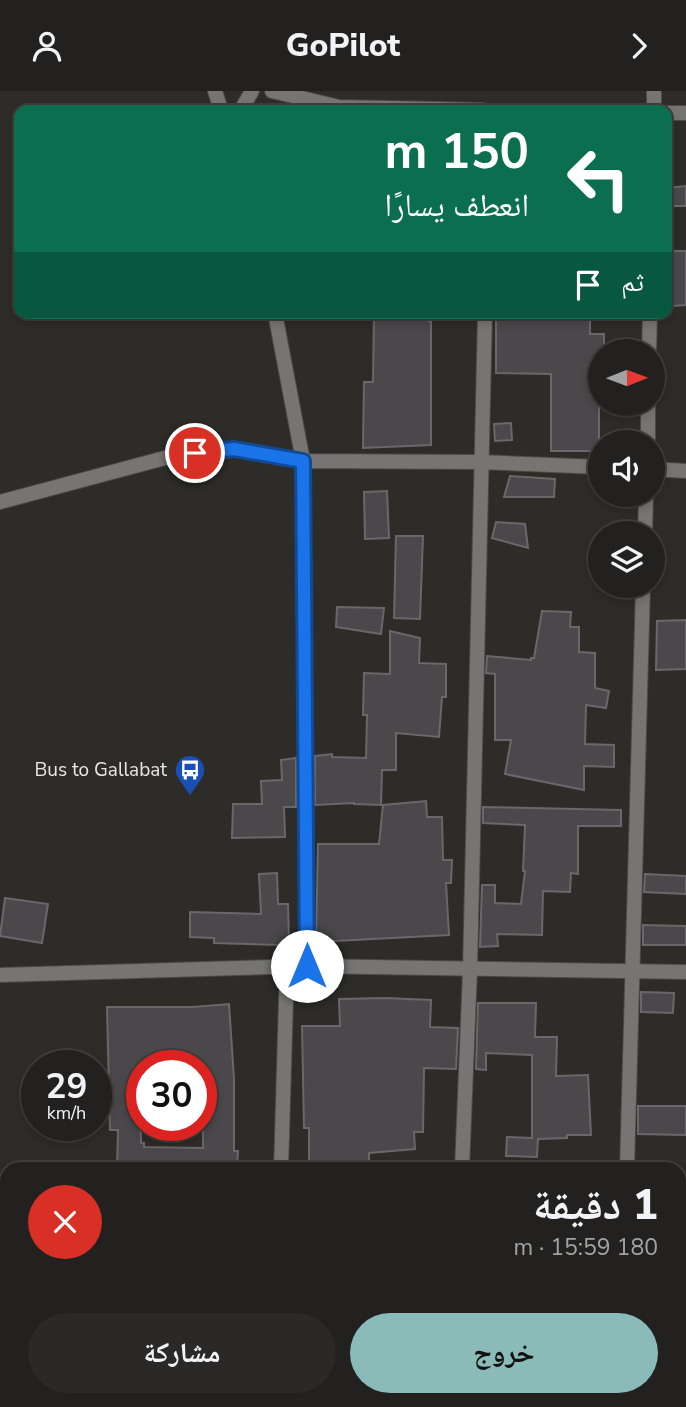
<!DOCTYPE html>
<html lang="ar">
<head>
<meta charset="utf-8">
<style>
	body { margin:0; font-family:"Nunito Sans","Noto Naskh Arabic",sans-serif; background:#2a2928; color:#f1f3f6; direction:rtl; height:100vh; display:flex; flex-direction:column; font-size:26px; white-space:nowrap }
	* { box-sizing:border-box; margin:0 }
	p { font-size:23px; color:#a2a3a4 }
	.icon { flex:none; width:38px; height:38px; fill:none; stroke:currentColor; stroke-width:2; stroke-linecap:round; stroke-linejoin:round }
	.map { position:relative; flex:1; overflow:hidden; direction:ltr }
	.panel { position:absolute; left:0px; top:1071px; width:686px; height:245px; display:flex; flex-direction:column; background:#22211f; border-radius:21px 21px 0 0; box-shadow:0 4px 10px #0003,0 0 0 2px #3f3e3d; direction:rtl }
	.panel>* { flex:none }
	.hud { position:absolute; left:14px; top:14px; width:658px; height:214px; border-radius:14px; box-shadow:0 4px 10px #0003,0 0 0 2px #3f3e3d; direction:rtl; background:#0b6e4f; color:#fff; overflow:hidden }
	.needle { width:46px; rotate:89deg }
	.fabs { position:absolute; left:588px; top:248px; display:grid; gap:14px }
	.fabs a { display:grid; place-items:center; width:77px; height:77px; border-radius:50%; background:#22211f; box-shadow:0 4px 10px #0003,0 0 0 2px #3f3e3d; font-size:35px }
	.speed { position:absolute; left:21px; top:959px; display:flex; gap:14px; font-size:35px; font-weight:700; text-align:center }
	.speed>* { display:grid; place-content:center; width:91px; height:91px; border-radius:50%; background:#22211f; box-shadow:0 4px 10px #0003,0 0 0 2px #3f3e3d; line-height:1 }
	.speed small { font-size:18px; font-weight:400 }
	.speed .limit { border:10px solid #d22; background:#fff; color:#111 }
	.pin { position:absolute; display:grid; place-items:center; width:60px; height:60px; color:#fff; margin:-30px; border:4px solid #fff; border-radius:50%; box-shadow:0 2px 7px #0007 }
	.me { position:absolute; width:77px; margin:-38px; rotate:0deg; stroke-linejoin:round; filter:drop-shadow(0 0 5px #0008) }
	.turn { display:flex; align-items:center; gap:24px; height:147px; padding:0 28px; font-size:32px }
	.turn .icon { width:91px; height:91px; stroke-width:2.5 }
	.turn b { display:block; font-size:49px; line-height:60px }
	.then { display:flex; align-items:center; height:66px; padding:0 28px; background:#0003; gap:14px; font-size:26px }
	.round { display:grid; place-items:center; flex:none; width:74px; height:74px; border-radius:37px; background:#2a2928 }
	.summary { display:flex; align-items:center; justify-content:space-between; height:119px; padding:0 28px }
	h1 { font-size:42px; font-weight:800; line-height:52px }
	.button { display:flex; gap:14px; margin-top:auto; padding:14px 28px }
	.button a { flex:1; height:80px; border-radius:42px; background:#8bbbb9; color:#111; font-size:28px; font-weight:800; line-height:80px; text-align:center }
	.button a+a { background:#2a2928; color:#f1f3f6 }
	header { display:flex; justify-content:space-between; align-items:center; height:91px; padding:0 28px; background:#22211f; font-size:32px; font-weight:800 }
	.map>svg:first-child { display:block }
	.building { fill:#4a484a; stroke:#6a676a; stroke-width:2; fill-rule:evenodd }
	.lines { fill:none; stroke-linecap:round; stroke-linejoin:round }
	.minor-casing { stroke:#4b4a47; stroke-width:16 }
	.tertiary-casing { stroke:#4b4a47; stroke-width:16 }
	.minor { stroke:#767574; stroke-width:14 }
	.tertiary { stroke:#767574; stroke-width:14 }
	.route-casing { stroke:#114b97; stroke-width:18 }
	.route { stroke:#1a73e8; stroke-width:12 }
	.labels { text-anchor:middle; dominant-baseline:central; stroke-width:5; stroke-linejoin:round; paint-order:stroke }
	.poi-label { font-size:19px; fill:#e8e7e5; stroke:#2d2c29; text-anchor:end }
</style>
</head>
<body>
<header><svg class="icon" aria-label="forward" viewBox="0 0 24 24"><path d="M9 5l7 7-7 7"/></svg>GoPilot<svg class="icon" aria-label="person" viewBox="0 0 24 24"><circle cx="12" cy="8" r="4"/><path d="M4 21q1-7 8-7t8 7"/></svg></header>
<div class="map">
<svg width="686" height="1316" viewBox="0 0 686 1316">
	<rect width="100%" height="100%" fill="#2d2c29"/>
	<path class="building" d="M686,95V115H667V97Z
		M668,160H686V214L673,215Z
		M374,222H428V230H431V354L363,357L364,291H373Z
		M496,227L590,228V243H604V261H600L599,283V360H551V283L496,282Z
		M511,332L512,349L495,350L494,333Z
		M510,385L555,388L554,406H504Z
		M387,400L389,447L365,448L364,401Z
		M496,431L525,433L528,457L492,447Z
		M396,445H423L420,528L394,527Z
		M337,516L384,517L381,543L336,536Z
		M542,520L571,521L570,536H579V561L595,562V597L609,600L606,617L586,614L585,653L614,654V676L584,675V699L505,683L511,649H495V583L486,582L487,565L531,569V567H534Z
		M686,529V578L656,579L657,530Z
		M390,540L420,547L419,572L446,573V606H442L439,646L396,642V679H382L381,714L354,713V712L315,714V665L332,663V666L366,667L367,624H363L364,582L390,583Z
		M296,667V716H284L285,746L232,747L233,713H262L261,690L282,689L281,669Z
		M426,710L427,726H442L443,769H452L451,792H446L449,844L316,851L318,753H379L383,714Z
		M483,716L621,719V735H578V783L571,782L570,801L543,800L542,844L497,843L498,855L480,856L482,794H495V812L521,813L525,780H523L525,734L483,732Z
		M277,782L278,813H288L289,851L280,852V854L214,852V847L190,846V821L261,823L259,783Z
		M645,783L686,785V803L644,801Z
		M5,807L48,813L42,852L0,845Z
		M643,834L686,835V854H643Z
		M641,901L674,902L673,922L641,921Z
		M386,907L431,909L430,936L458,937L456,978L424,977L423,1041H414L415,1058L369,1062V1078H309V1037H304L302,935H340L339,908Z
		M478,912H536L535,946H557L556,985L588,984L591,1044H567V1047L538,1048L537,1066L506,1065L507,1046L532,1047V964L486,962V979L476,978Z
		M229,913L234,988V1060H238L237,1078H117L118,1039H110L107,916H193ZM139,973H202L203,1057L144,1056V1052H141Z
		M638,1015H686V1044L638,1043Z"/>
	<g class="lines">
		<g class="minor-casing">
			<path id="minor" d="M215,0L221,19
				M272,0L339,16L483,19
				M241,19L252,0
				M654,19V0
				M667,22H686
				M275,222L303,370L307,875
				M649,261L650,222
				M648,352V313
				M653,378L686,380
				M0,411L176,364L234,358L303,370L481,371L600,376
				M645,443L646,404
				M281,1078L287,875
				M462,1078L470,879L485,222
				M627,1078L643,495
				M679,1200H686
				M276,1316V1309
				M455,1316V1309
				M621,1316V1309"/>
		</g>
		<g class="tertiary-casing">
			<path id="tertiary" d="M0,884L307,875L686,881"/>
		</g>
		<use href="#minor" class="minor"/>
		<use href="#tertiary" class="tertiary"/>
	</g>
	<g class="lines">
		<g class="route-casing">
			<path id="route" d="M195,362L234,358L303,370L307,875"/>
		</g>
		<use href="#route" class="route"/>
	</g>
	<defs>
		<g id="bus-pin" transform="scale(1.575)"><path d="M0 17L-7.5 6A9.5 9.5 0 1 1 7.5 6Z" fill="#1a4fb4" stroke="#2d2c29"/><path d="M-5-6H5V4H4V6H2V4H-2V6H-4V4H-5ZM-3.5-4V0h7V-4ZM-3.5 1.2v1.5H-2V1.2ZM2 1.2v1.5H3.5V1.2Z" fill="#fff"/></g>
	</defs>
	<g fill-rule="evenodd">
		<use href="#bus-pin" x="190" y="679"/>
	</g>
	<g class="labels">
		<g class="poi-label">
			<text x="167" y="679">Bus to Gallabat</text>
		</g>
	</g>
</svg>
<div class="fabs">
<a><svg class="needle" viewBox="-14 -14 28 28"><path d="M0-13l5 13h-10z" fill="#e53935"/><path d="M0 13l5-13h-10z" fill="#a2a3a4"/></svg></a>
<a><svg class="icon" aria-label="sound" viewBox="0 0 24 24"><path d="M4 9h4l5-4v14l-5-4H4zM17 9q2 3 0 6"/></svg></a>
<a><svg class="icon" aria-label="layers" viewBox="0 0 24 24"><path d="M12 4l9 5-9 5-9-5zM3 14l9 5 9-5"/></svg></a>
</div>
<div class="speed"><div>29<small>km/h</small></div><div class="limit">30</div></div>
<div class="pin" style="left:195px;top:362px;background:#d93025"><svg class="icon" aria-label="arrive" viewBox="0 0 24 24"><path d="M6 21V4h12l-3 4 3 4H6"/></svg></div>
<svg class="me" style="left:307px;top:875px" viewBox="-20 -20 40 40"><circle r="19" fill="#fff"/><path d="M0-13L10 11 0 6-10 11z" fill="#1a73e8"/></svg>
<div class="hud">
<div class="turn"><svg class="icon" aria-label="left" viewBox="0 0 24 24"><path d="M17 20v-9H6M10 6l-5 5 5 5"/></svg><div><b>150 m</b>انعطف يسارًا</div></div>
<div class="then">ثم<svg class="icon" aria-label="arrive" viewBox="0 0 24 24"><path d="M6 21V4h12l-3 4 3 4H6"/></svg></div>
</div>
<section class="panel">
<div class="summary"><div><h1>1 دقيقة</h1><p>180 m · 15:59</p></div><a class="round" style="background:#d93025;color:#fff"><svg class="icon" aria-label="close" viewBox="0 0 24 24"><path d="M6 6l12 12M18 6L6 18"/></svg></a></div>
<div class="button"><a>خروج</a><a>مشاركة</a></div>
</section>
</div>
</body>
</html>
